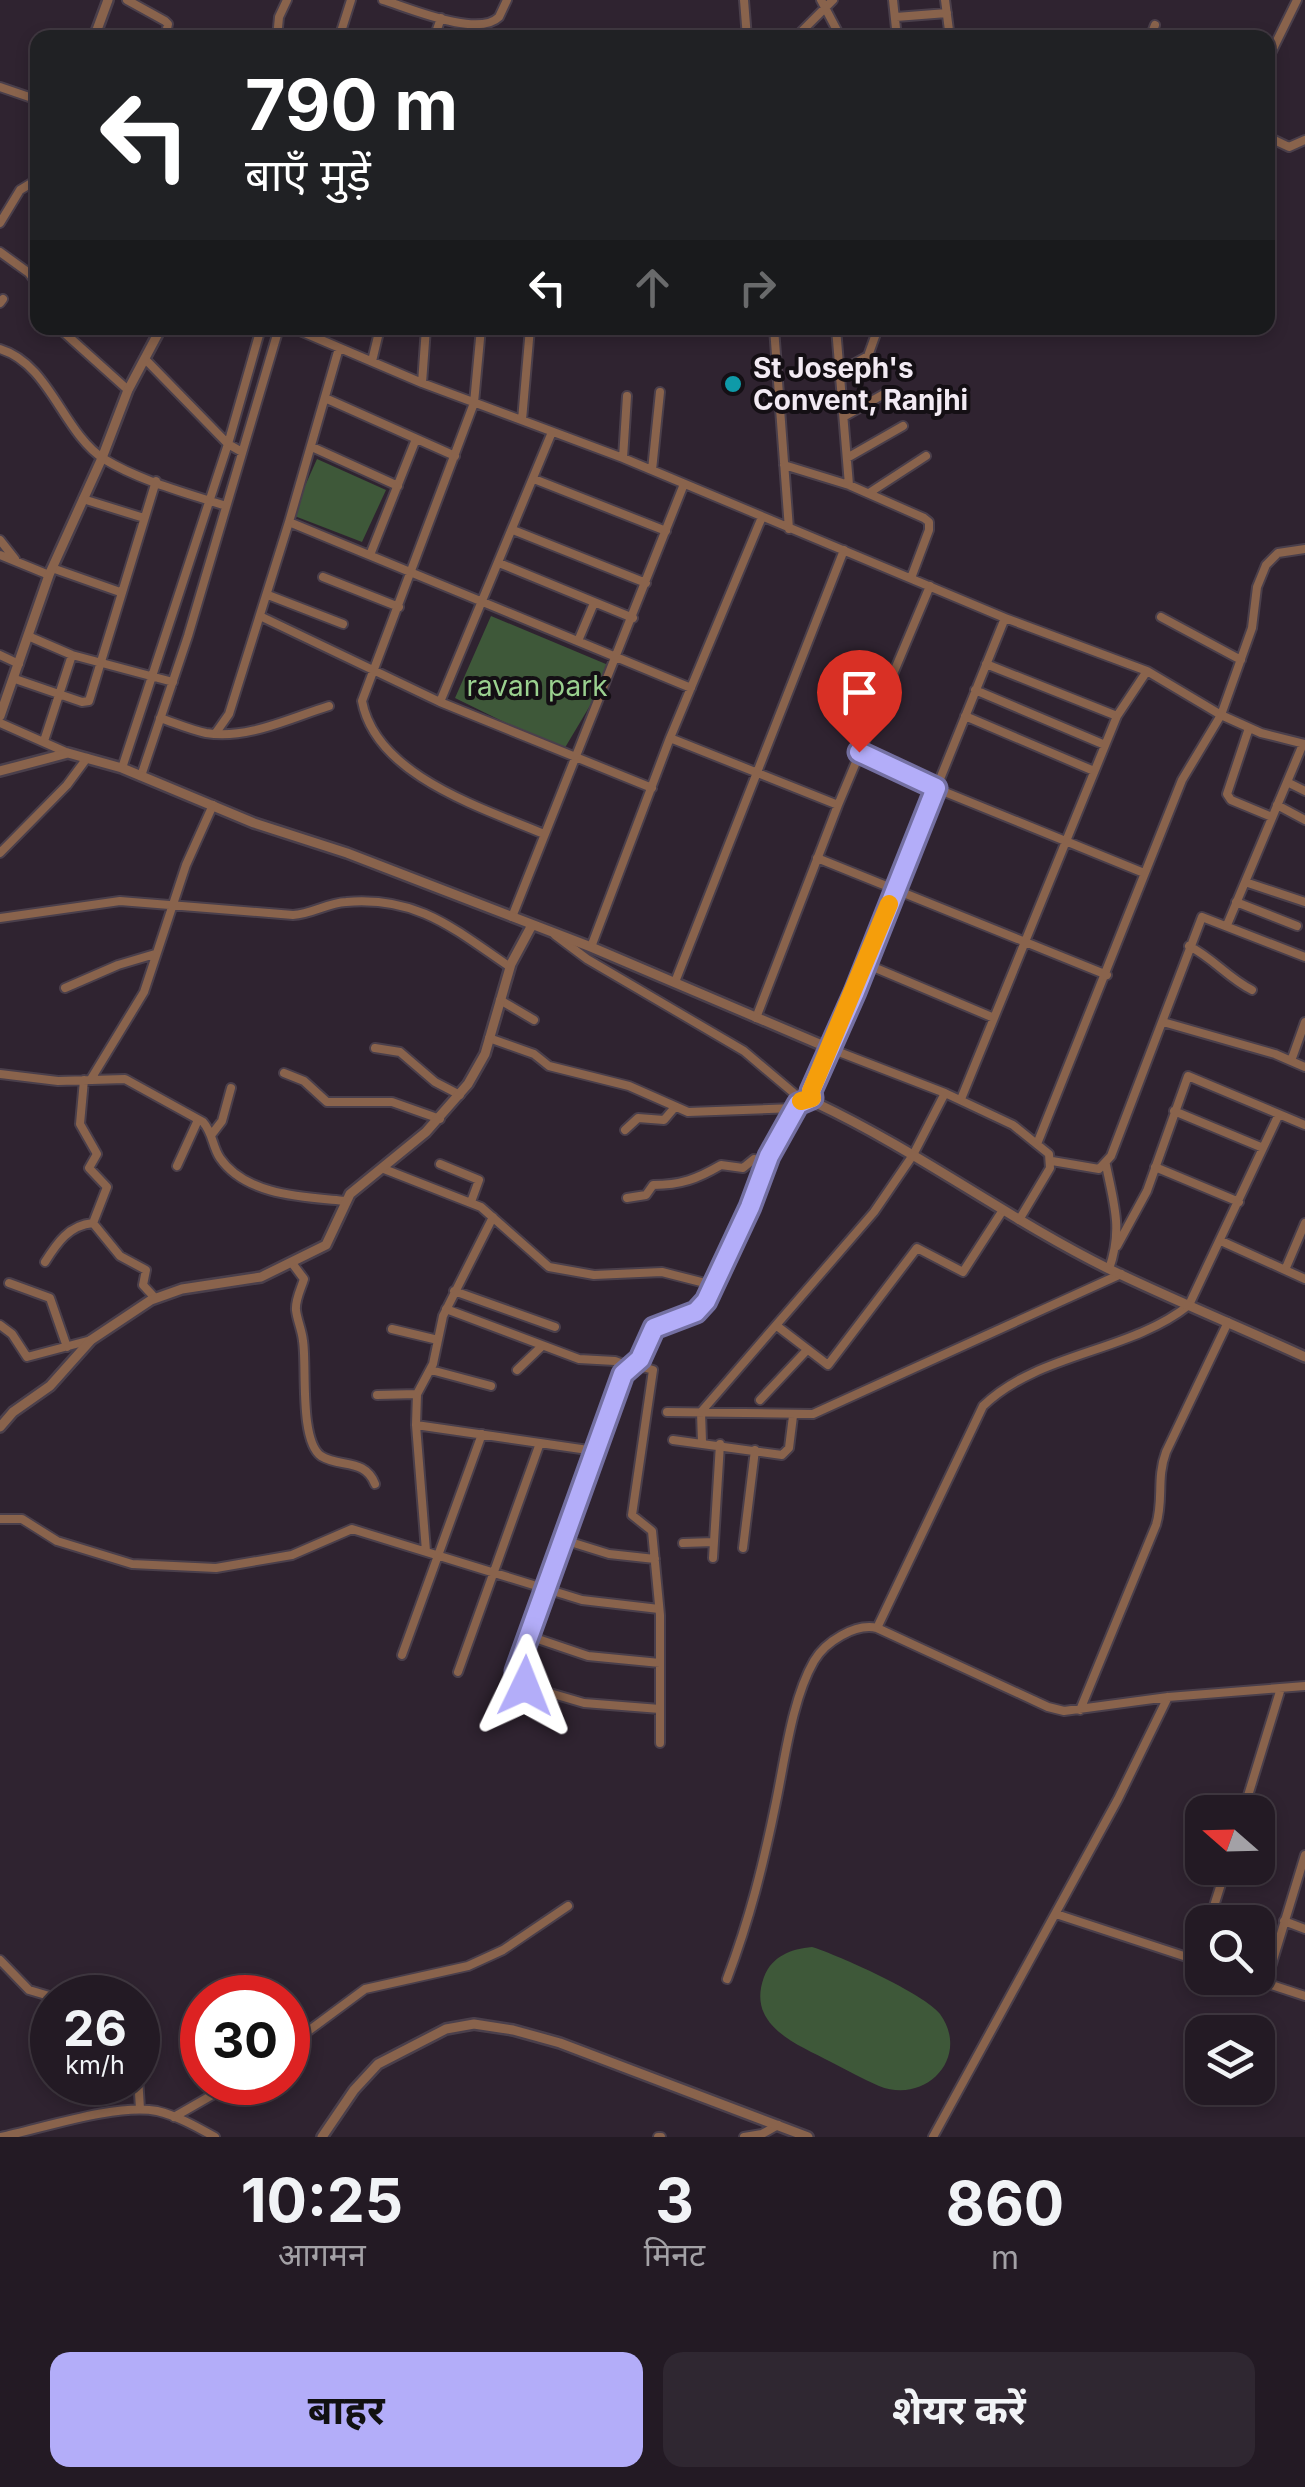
<!DOCTYPE html>
<html lang="hi">
<head>
<meta charset="utf-8">
<style>
	body { margin:0; font-family:Inter,"Noto Sans Devanagari",sans-serif; background:#2f2731; color:#f1f3f6; height:100vh; display:flex; flex-direction:column; font-size:38px; white-space:nowrap }
	* { box-sizing:border-box; margin:0 }
	p { font-size:32px; color:#a3a1a6 }
	.icon { flex:none; width:55px; height:55px; fill:none; stroke:currentColor; stroke-width:2; stroke-linecap:round; stroke-linejoin:round }
	.map { position:relative; height:2137px; overflow:hidden }
	.panel { display:flex; flex-direction:column; background:#231a24; flex:1 }
	.panel>* { flex:none }
	.hud { position:absolute; left:30px; top:30px; width:1245px; height:305px; border-radius:20px; box-shadow:0 5px 15px #0003,0 0 0 2px #403841; background:#202124; color:#fff; overflow:hidden }
	.needle { width:65px; rotate:290deg }
	.controls { position:absolute; left:1185px; top:1795px; display:grid; gap:20px }
	.controls a { display:grid; place-items:center; width:90px; height:90px; border-radius:20px; background:#231a24; box-shadow:0 5px 15px #0003,0 0 0 2px #403841; font-size:50px }
	.speed { position:absolute; left:30px; top:1975px; display:flex; gap:20px; font-size:50px; font-weight:700; text-align:center }
	.speed>* { display:grid; place-content:center; width:130px; height:130px; border-radius:50%; background:#231a24; box-shadow:0 5px 15px #0003,0 0 0 2px #403841; line-height:1 }
	.speed small { font-size:25px; font-weight:400 }
	.speed .limit { border:15px solid #d22; background:#fff; color:#111 }
	.pin { position:absolute; display:grid; place-items:center; width:85px; height:85px; color:#fff; margin:-102px -42px; border-radius:50% 50% 50% 0; rotate:-45deg; box-shadow:0 0 10px #0007 }
	.pin .icon { rotate:45deg }
	.me { position:absolute; width:110px; margin:-55px; rotate:2deg; stroke-linejoin:round; filter:drop-shadow(0 0 8px #0008) }
	.turn { display:flex; align-items:center; gap:35px; height:210px; padding:0 50px; font-size:45px }
	.turn .icon { width:130px; height:130px; stroke-width:2.5 }
	.turn b { display:block; font-size:70px; line-height:85px }
	.lanes { display:flex; align-items:center; height:95px; padding:0 50px; background:#0003; justify-content:center; gap:50px; direction:ltr }
	.lanes .off { opacity:.35 }
	.eta { display:flex; justify-content:space-evenly; align-items:center; height:170px; text-align:center }
	.eta b { font-size:60px; font-weight:700; line-height:70px }
	.primary-button { display:flex; gap:20px; margin-top:auto; padding:20px 50px }
	.primary-button a { flex:1; height:115px; border-radius:20px; background:#b3adf9; color:#111; font-size:40px; font-weight:700; line-height:115px; text-align:center }
	.primary-button a+a { background:#2f2731; color:#f1f3f6 }
	.map>svg:first-child { display:block }
	.green { fill:#3e5839 }
	.lines { fill:none; stroke-linecap:round; stroke-linejoin:round }
	.minor-casing { stroke:#4a3f4b; stroke-width:12 }
	.tertiary-casing { stroke:#4a3f4b; stroke-width:14 }
	.minor { stroke:#89634c; stroke-width:8 }
	.tertiary { stroke:#89634c; stroke-width:9 }
	.route-casing { stroke:#7470a2; stroke-width:25 }
	.route { stroke:#b3adf9; stroke-width:18 }
	.slow { stroke:#f59e0b; stroke-width:18 }
	.culture-dot { fill:#0f9aa8; stroke:#140f14; stroke-width:4 }
	.labels { text-anchor:middle; dominant-baseline:central; stroke-width:8; stroke-linejoin:round; paint-order:stroke }
	.poi-label { font-size:28px; font-weight:bold; fill:#f2eaf3; stroke:#140f14; text-anchor:start }
	.park-label { font-size:28px; fill:#9ad08f; stroke:#140f14 }
</style>
</head>
<body>
<div class="map">
<svg width="1305" height="2137" viewBox="0 0 1305 2137">
	<rect width="100%" height="100%" fill="#2f2330"/>
	<path class="green" d="M317,459L386,490L362,542L292,515Z
		M491,616L613,667L563,751L455,698Z
		M812,1947C838,1955 925,1994 940,2014C971,2057 926,2105 879,2086C863,2079 847,2070 831,2062C797,2044 746,2026 764,1977C772,1956 791,1949 812,1947Z"/>
	<g class="lines">
		<g class="minor-casing">
			<path id="minor" d="M127,0L165,21L168,24L165,38
				M383,0C409,8 478,38 499,17L507,0
				M744,0L747,38
				M821,0L841,38
				M893,0L897,38
				M945,0L950,38
				M896,17L947,13
				M277,38L279,17L287,0
				M339,38L351,0
				M434,38L441,18
				M795,38L833,0
				M1150,38L1155,25
				M1268,59L1297,0
				M0,87L38,100
				M1268,137L1289,147L1305,140
				M0,223L20,190L38,179
				M0,252L29,273L38,285
				M0,303L3,299
				M59,328L128,390
				M293,328L422,383L623,458L1005,618L831,1049L945,1093L913,1155L874,1212L701,1412L702,1442
				M481,328L474,403L362,701C376,776 483,808 544,834
				M774,328L789,529
				M836,328L849,485
				M339,348L289,522L691,688
				M0,349C50,364 63,433 104,459C140,481 187,493 226,506
				M145,359L228,444L242,452
				M372,361L380,328
				M841,371L868,356L878,328
				M422,383L426,328
				M325,398L455,456
				M845,416L884,394
				M522,420L530,328
				M312,447L398,486
				M623,458L627,396
				M847,458L903,426
				M784,465L849,485L924,518L929,522V530L911,578
				M652,470L660,392
				M534,479L666,531
				M869,493L926,456
				M83,499L144,518
				M513,530L646,583
				M0,540L15,559
				M1305,549L1278,553L1266,565L1257,587L1252,628L1221,715L1261,733L1305,744
				M0,555L49,575
				M370,555L416,439
				M499,563L633,618
				M52,568L120,592
				M323,577L399,607
				M268,595L343,624
				M262,617L440,702L652,788
				M1161,617L1241,660
				M1005,618L1147,671L1221,715L1182,780L1037,1144
				M28,636L72,655L173,682
				M578,641L594,603
				M0,655L19,664
				M986,664L1117,716
				M15,679L82,702L89,701L156,481
				M975,690L1105,745
				M440,702L552,432
				M965,716L1094,771
				M160,718C175,723 191,730 206,733C247,740 290,718 329,706
				M0,723L68,753
				M1249,728L1227,794L1231,800L1272,817
				M215,734L229,714L289,522
				M670,738L838,805
				M44,741L72,655
				M859,753L935,788L1144,873
				M122,768L228,444L261,328
				M141,776L188,636L279,328
				M1287,782L1305,791
				M1277,805L1305,820
				M0,853L67,785L87,758
				M817,858L1107,975
				M1245,882L1305,902
				M1236,902L1297,926
				M512,917L684,484
				M0,918L120,901L293,915C312,914 327,903 346,902C418,896 454,929 510,967
				M1227,925L1303,744
				M555,935L587,959L744,1051L802,1100
				M1189,946C1213,958 1228,978 1252,990
				M591,947L670,738L762,517
				M866,964L994,1018
				M675,982L844,550
				M65,988L118,965L155,954
				M500,1000L534,1020
				M756,1018L838,805L930,586
				M1163,1022L1275,1054L1305,1067
				M489,1038L534,1054L549,1066L629,1086L688,1112L795,1108
				M375,1048L400,1052L435,1082L460,1095
				M1291,1061L1305,1022
				M284,1073L304,1081L327,1102H392L440,1119
				M0,1074L58,1081L125,1079L203,1122C213,1133 212,1146 220,1158C246,1196 305,1197 345,1201
				M91,1079L144,992L186,865L213,805
				M84,1080L80,1124L97,1154L89,1168L107,1187L93,1223L120,1256L146,1270L143,1285L155,1298
				M945,1093L1013,1125L1049,1154L1050,1168L1019,1220
				M961,1099L1117,716L1147,671
				M1174,1111L1263,1148
				M625,1130L638,1118L664,1120L675,1107
				M212,1134L222,1121L231,1088
				M1052,1161L1099,1169L1111,1156L1202,917L1305,957
				M440,1164L479,1180L471,1202
				M1106,1165C1114,1205 1123,1229 1109,1269
				M177,1166L198,1120
				M1155,1167L1239,1202
				M384,1169L481,1207L549,1267L594,1275L662,1272L713,1285
				M627,1198L646,1195L653,1185C681,1185 697,1179 721,1165L743,1168L754,1159L767,1162
				M1221,1241L1305,1279
				M1117,1246L1147,1191L1188,1076L1305,1125
				M45,1262C57,1243 69,1225 93,1223
				M292,1263L304,1279C301,1289 295,1300 296,1310C297,1320 302,1330 303,1341C307,1365 299,1440 321,1456C340,1468 365,1458 375,1484
				M1285,1270L1305,1223
				M9,1283L50,1298L67,1347
				M454,1291L555,1327
				M446,1309L579,1359L615,1361L629,1366
				M0,1325L12,1334L27,1357L91,1340
				M777,1326L828,1365L917,1248L963,1272L1003,1210
				M392,1329L438,1340
				M633,1364L653,1370L632,1515L652,1531L660,1615V1743
				M431,1370L491,1386
				M517,1370L541,1347
				M377,1395L417,1394
				M760,1400L807,1350
				M667,1412L813,1414L1121,1274
				M416,1425L595,1451
				M673,1440L782,1455L789,1448L793,1416
				M0,1519H22L57,1541L132,1564L216,1568L292,1555L352,1529L582,1600L659,1609
				M564,1540L609,1554L655,1559
				M683,1543L714,1542
				M743,1548L755,1450
				M426,1551L416,1425L417,1394L433,1364L443,1316L493,1217
				M713,1558L720,1444
				M877,1628L983,1406C1039,1352 1129,1353 1189,1305L1279,1114
				M529,1636L588,1656L660,1663
				M402,1655L482,1434
				M458,1672L540,1443
				M660,1709L584,1703L519,1684L516,1671L625,1370L639,1359L654,1329L696,1312L705,1304L756,1195L769,1156L798,1103L812,1098
				M1080,1710L1156,1525C1164,1500 1156,1479 1166,1452L1228,1322
				M1243,1812L1281,1688
				M1056,1914L1202,1962
				M1284,1921L1305,1929
				M1209,1922L1226,1868
				M0,1960L29,1990L56,1998
				M1198,1960L1202,1945
				M1250,1978L1305,1996
				M727,1979C750,1918 763,1866 776,1802C785,1759 792,1699 814,1661C825,1642 855,1623 877,1628L1048,1707L1064,1711L1168,1697L1305,1686
				M1266,1983L1305,1855
				M288,2046L365,1989L468,1966L503,1950L568,1906
				M138,2076L140,2109
				M174,2117L235,2082
				M1,2137C43,2128 118,2103 157,2111C178,2116 197,2127 215,2137
				M658,2137H661
				M744,2137L762,2134L778,2125
				M933,2137L1118,1799L1168,1697"/>
		</g>
		<g class="tertiary-casing">
			<path id="tertiary" d="M94,38L108,0
				M0,716L49,575L102,458L128,390L161,328
				M0,771L68,753L122,768L254,823L347,853L591,947L831,1049L811,1091L816,1103C918,1151 1008,1219 1109,1269C1173,1300 1240,1327 1305,1357
				M0,1427L13,1412L50,1386L91,1340L151,1300L182,1289L261,1277L326,1245L350,1194L426,1132L468,1084L485,1054L511,964L532,925
				M322,2137L354,2090L378,2064L446,2029L474,2024L513,2030L560,2043L808,2137"/>
		</g>
		<use href="#minor" class="minor"/>
		<use href="#tertiary" class="tertiary"/>
	</g>
	<g class="lines">
		<g class="route-casing">
			<path id="route" d="M525,1686L516,1682V1671L623,1374L640,1359L654,1328L696,1312L706,1301L750,1207L769,1156L798,1104L812,1098L811,1091L855,992L936,788L859,752"/>
		</g>
		<use href="#route" class="route"/>
		<path class="slow" d="M801,1101L812,1098L811,1091L889,904"/>
	</g>
	<circle class="culture-dot" cx="733" cy="384" r="10"/>
	<g class="labels">
		<g class="poi-label">
			<text x="753" y="368">St Joseph's<tspan x="753" dy="32">Convent, Ranjhi</tspan></text>
		</g>
		<g class="park-label">
			<text x="537" y="686">ravan park</text>
		</g>
	</g>
</svg>
<div class="controls">
<a><svg class="needle" viewBox="-14 -14 28 28"><path d="M0-13l5 13h-10z" fill="#e53935"/><path d="M0 13l5-13h-10z" fill="#a3a1a6"/></svg></a>
<a><svg class="icon" aria-label="search" viewBox="0 0 24 24"><circle cx="10" cy="10" r="6"/><path d="M15 15l6 6"/></svg></a>
<a><svg class="icon" aria-label="layers" viewBox="0 0 24 24"><path d="M12 4l9 5-9 5-9-5zM3 14l9 5 9-5"/></svg></a>
</div>
<div class="speed"><div>26<small>km/h</small></div><div class="limit">30</div></div>
<div class="pin" style="left:859px;top:752px;background:#d93025"><svg class="icon" aria-label="arrive" viewBox="0 0 24 24"><path d="M6 21V4h12l-3 4 3 4H6"/></svg></div>
<svg class="me" style="left:525px;top:1686px" viewBox="-20 -20 40 40"><path d="M0-17L14 15 0 8-14 15z" fill="#b3adf9" stroke="#fff" stroke-width="4"/></svg>
<div class="hud">
<div class="turn"><svg class="icon" aria-label="left" viewBox="0 0 24 24"><path d="M17 20v-9H6M10 6l-5 5 5 5"/></svg><div><b>790 m</b>बाएँ मुड़ें</div></div>
<div class="lanes"><svg class="icon" aria-label="left" viewBox="0 0 24 24"><path d="M17 20v-9H6M10 6l-5 5 5 5"/></svg><svg class="icon off" aria-label="ahead" viewBox="0 0 24 24"><path d="M12 20V5M6 11l6-6 6 6"/></svg><svg class="icon off" aria-label="right" viewBox="0 0 24 24"><path d="M7 20v-9h11M14 6l5 5-5 5"/></svg></div>
</div>
</div>
<section class="panel">
<div class="eta">
<div><b>10:25</b><p>आगमन</p></div>
<div><b>3</b><p>मिनट</p></div>
<div><b>860</b><p>m</p></div>
</div>
<div class="primary-button"><a>बाहर</a><a>शेयर करें</a></div>
</section>
</body>
</html>
